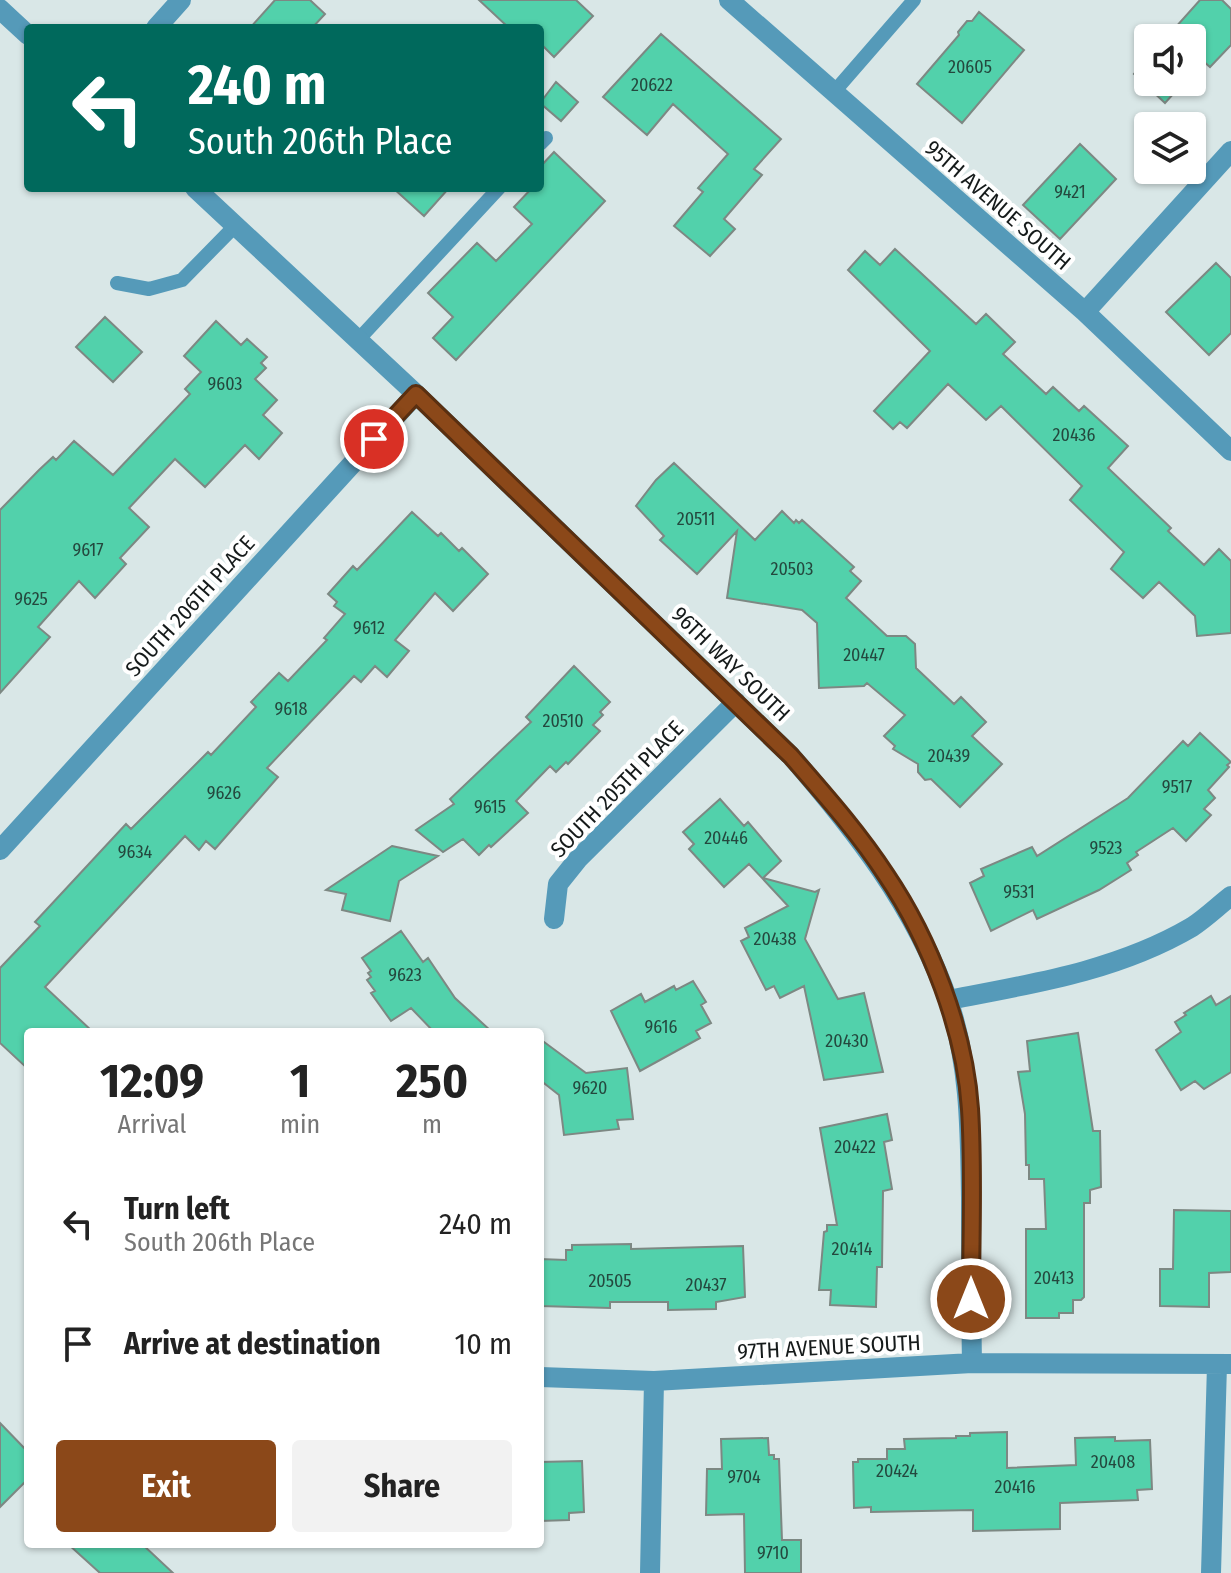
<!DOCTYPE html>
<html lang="en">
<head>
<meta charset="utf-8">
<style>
	body { margin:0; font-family:"Fira Sans Condensed",sans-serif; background:#f2f2f2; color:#222; height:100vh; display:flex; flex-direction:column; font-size:30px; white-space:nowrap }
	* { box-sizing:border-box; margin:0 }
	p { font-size:26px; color:#767676 }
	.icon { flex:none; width:44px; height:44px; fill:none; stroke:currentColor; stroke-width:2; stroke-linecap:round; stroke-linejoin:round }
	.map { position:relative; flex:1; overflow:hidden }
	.drawer { position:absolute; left:24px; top:1028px; width:520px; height:520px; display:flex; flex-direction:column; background:#fff; border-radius:8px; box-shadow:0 2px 6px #0004 }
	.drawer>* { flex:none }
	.hud { position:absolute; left:24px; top:24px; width:520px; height:168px; border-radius:8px; box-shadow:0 2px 6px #0004; background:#00695c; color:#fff; overflow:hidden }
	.tools { position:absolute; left:1134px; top:24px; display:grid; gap:16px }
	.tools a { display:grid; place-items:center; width:72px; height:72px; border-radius:8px; background:#fff; box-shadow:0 2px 6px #0004; font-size:40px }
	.pin { position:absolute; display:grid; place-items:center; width:68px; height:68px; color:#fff; margin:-34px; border:4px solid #fff; border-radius:50%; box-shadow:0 2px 8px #0007 }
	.me { position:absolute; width:88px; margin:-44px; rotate:0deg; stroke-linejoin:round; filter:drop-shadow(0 0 6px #0008) }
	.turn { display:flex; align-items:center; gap:28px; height:168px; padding:0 32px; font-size:36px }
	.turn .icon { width:104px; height:104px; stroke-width:2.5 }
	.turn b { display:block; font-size:56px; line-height:68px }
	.eta { display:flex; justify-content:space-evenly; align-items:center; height:136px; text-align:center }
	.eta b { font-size:48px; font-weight:700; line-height:56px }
	.button { display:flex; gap:16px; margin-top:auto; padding:16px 32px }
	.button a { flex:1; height:92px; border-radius:8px; background:#8b4819; color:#fff; font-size:32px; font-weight:700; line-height:92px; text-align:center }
	.button a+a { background:#f2f2f2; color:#222 }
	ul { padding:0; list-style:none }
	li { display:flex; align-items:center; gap:24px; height:120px; padding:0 32px }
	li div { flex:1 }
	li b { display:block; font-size:30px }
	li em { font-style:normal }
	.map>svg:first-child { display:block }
	.building { fill:#52d1ab; stroke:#7d8883; stroke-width:2 }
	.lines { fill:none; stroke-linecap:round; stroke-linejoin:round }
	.lane { stroke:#559ab9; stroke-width:14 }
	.street { stroke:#559ab9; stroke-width:20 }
	.route-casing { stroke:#5a2f10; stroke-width:20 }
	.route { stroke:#8b4819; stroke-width:14 }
	.labels { text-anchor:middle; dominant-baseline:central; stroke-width:8; stroke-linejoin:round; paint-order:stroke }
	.number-label { font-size:18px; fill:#24483e }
	.street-label { font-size:22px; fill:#151a1a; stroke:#fff }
</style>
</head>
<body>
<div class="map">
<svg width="1231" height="1573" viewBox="0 0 1231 1573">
	<rect width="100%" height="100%" fill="#d9e7e7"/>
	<path class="building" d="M275,0H310L325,14L312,28H250Z
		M479,0H576L593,16L554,57L540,43V28H509Z
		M1200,0H1222L1231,9V45L1210,67L1203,61L1192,73V38H1166Z
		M979,12L1024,50L962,123L917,84L959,35L958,32L967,21H972Z
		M661,34L781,139L754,169L762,175L724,219L735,229L710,256L674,226L703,192L698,188L728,154L673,104L647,135L603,97Z
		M1148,58V82H1184L1165,103L1134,74Z
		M556,82L578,102L561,121L540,103Z
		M1080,144L1116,179L1060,239L1023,205Z
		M554,152L605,201L456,360L433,338L453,317L428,293L477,243L496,261L532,224L514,207L532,188H540V167Z
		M393,188H449L424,216Z
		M895,249L976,324L986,314L1015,342L1003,354L1046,394L1053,387L1079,411L1084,406L1128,446L1108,468L1171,528L1168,531L1204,565L1219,549L1231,561V633L1197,636L1195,616L1159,582L1143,598L1111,569L1124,552L1070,500L1082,486L1001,406L986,420L948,384L907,428L900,422L893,429L874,411L930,351L848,270L865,251L880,265Z
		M1216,263L1231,278V333L1209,355L1166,312Z
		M105,317L142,352L113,382L76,347Z
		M216,321L241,345L247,339L267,357L261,363L266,368L255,379L277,400L263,415L282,433L259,459L245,445L205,487L175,459L129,508L149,527L120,558L126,564L95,598L79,581L38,627L50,637L0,693V510L39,470L53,457L56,460L74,441L113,475L190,394L185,389L201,372L184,356Z
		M674,463L755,540L782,511L794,523L796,520L799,523L802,520L854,567L850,571L861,581L846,598L887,636H906L915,644L916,668L954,704L961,697L986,722L972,736L1002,764L960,807L931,779L925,780L918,772V764L893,749L895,746L884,736L905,715L867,683L864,686L819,688L817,623L802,610L727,598L737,531L697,574L660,540L664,536L636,506L656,480Z
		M412,512L438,536L441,533L459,551L462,548L488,574L453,611L435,593L395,640L409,651L387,677L375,666L361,682L354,676L267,768L278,777L215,849L206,841L199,850L185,836L45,987L93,1032H28V1069L0,1043V968L40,926L35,922L126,824L131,829L208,752L211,755L256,707L251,702L279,673L288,681L327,640L324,638L345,614L334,606L337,602L328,594L353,566L357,570Z
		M574,666L610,702L600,712L603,715L593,725L600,731L568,764L566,762L556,772L550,766L516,801L528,813L491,847L489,845L479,855L463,839L443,852L416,830L454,804L450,799L531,722L526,717Z
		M1200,733L1231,762L1227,765L1229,767L1208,790L1215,798L1204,809L1211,815L1186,841L1173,828L1136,852L1138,855L1127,863L1131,870L1099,890L1037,919L1033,910L991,931L970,883L984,876L981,869L1032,847L1037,856L1128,798L1183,741L1188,746Z
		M720,799L744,826L748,822L781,861L763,878L815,892L819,890L805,939L838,999L864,993L883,1072L824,1080L804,986L780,998L774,986L766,990L741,941L749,937L745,928L788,906L749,864L724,887L689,849L694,844L683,832Z
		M392,846L438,856L399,881L390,921L342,910L346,894L326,890Z
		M401,931L423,962L428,958L455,998L492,1032H434L411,1008L391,1021L371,993L375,991L367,980L371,977L368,973L371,971L362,958Z
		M693,981L706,1002L701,1005L711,1023L696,1031L700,1038L640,1071L611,1011L641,994L645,1002L674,986L676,990Z
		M1211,996L1216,1005L1231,996V1072L1204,1089L1195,1081L1181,1090L1156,1050L1181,1032L1175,1022L1186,1015L1184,1013Z
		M1078,1033L1093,1131H1100L1101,1187L1090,1190V1203H1084V1297L1081,1300H1073V1313H1059V1318H1026V1229H1046L1044,1179H1029V1165H1026L1025,1114L1018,1072L1030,1071L1027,1041Z
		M540,1039L586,1073L627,1068L633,1119L617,1120L619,1129L564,1135L559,1095L540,1080Z
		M887,1114L892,1140L884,1142L892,1189L883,1191L882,1267H877L876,1307L830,1305L831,1290H819L824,1232L827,1231V1225H837L820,1128Z
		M1174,1210L1231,1211V1272L1209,1273V1307L1160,1306V1269H1173Z
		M631,1244V1249L743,1246L745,1297L716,1302V1309L668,1310V1302H610V1308L540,1306V1259L566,1260V1250H572V1245Z
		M0,1423L28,1452V1479L0,1507Z
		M1007,1432V1468L1076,1465L1075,1438L1115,1437V1441L1150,1440L1152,1489L1137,1490L1138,1500L1060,1503V1529L973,1531V1510L871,1512V1507L854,1508L853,1462H858V1459H887V1449H905L904,1439L956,1438V1436H970V1433Z
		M768,1438L769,1455H774V1459H779L782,1540H801V1573H745L744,1514L706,1515L707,1469H722L721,1439Z
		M582,1461L584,1512L569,1513V1520L540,1521V1462Z
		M68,1544H142L173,1573H100Z"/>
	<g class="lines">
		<path class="lane" d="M834,92L914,0
			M540,144L546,138
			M117,283L149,289L182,280L235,226
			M358,340L499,188"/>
		<path class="street" d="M729,0L1085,312L1231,451
			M0,9L28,35
			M156,28L181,0
			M195,188L416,394L791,756C855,830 915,906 948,1000C970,1063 970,1132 971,1198C971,1253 971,1308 972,1363
			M1085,312L1231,151
			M0,850L416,394
			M554,919L558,884L578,859L736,702
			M948,1000C1032,984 1117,971 1192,927C1206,918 1218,906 1231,896
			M540,1377L654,1381L972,1363L1231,1364
			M650,1573L654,1381
			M1211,1573L1217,1365"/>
	</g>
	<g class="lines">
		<g class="route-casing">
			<path id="route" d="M374,439L416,394L791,756C824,794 858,832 886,875C930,940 965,1031 970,1109C974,1172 971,1236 971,1299"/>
		</g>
		<use href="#route" class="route"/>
	</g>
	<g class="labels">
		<g class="number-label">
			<text x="970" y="67">20605</text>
			<text x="652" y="85">20622</text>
			<text x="1070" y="192">9421</text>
			<text x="225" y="384">9603</text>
			<text x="1074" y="435">20436</text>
			<text x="696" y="519">20511</text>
			<text x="88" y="550">9617</text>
			<text x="792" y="569">20503</text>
			<text x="31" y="599">9625</text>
			<text x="369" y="628">9612</text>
			<text x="864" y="655">20447</text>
			<text x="291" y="709">9618</text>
			<text x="563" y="721">20510</text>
			<text x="949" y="756">20439</text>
			<text x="1177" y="787">9517</text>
			<text x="224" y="793">9626</text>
			<text x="490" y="807">9615</text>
			<text x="726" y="838">20446</text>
			<text x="1106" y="848">9523</text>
			<text x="135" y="852">9634</text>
			<text x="1019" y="892">9531</text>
			<text x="775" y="939">20438</text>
			<text x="405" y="975">9623</text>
			<text x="661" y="1027">9616</text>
			<text x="847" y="1041">20430</text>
			<text x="590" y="1088">9620</text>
			<text x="855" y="1147">20422</text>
			<text x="852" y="1249">20414</text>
			<text x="1054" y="1278">20413</text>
			<text x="610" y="1281">20505</text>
			<text x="706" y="1285">20437</text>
			<text x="1113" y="1462">20408</text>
			<text x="897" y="1471">20424</text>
			<text x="744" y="1477">9704</text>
			<text x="1015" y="1487">20416</text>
			<text x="773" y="1553">9710</text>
		</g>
		<g class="street-label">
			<text transform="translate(998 205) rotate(41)">95TH AVENUE SOUTH</text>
			<text transform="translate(190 606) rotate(-48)">SOUTH 206TH PLACE</text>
			<text transform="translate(731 664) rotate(44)">96TH WAY SOUTH</text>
			<text transform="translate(617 789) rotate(-46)">SOUTH 205TH PLACE</text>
			<text transform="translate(829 1347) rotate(-3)">97TH AVENUE SOUTH</text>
		</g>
	</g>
</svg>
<div class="tools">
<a><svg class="icon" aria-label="sound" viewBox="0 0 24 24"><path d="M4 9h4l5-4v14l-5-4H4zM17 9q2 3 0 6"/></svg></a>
<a><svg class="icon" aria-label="layers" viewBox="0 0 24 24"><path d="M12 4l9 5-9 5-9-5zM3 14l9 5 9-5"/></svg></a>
</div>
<div class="pin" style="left:374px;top:439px;background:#d93025"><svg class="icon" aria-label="arrive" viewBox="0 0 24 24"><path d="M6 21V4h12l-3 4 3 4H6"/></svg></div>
<svg class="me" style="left:971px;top:1299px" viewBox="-20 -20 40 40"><circle r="17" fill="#8b4819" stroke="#fff" stroke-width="3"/><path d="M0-11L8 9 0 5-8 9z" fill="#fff"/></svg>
<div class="hud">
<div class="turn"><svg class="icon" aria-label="left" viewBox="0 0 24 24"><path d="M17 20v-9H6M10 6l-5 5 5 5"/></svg><div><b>240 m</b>South 206th Place</div></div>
</div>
<section class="drawer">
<div class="eta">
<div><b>12:09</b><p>Arrival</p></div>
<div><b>1</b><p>min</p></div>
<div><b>250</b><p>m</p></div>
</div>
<ul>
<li><svg class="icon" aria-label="left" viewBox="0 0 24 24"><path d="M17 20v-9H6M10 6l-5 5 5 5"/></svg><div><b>Turn left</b><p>South 206th Place</p></div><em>240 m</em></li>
<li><svg class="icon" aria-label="arrive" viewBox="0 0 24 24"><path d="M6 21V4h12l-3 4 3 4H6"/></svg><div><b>Arrive at destination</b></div><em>10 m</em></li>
</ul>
<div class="button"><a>Exit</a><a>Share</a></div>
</section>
</div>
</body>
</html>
